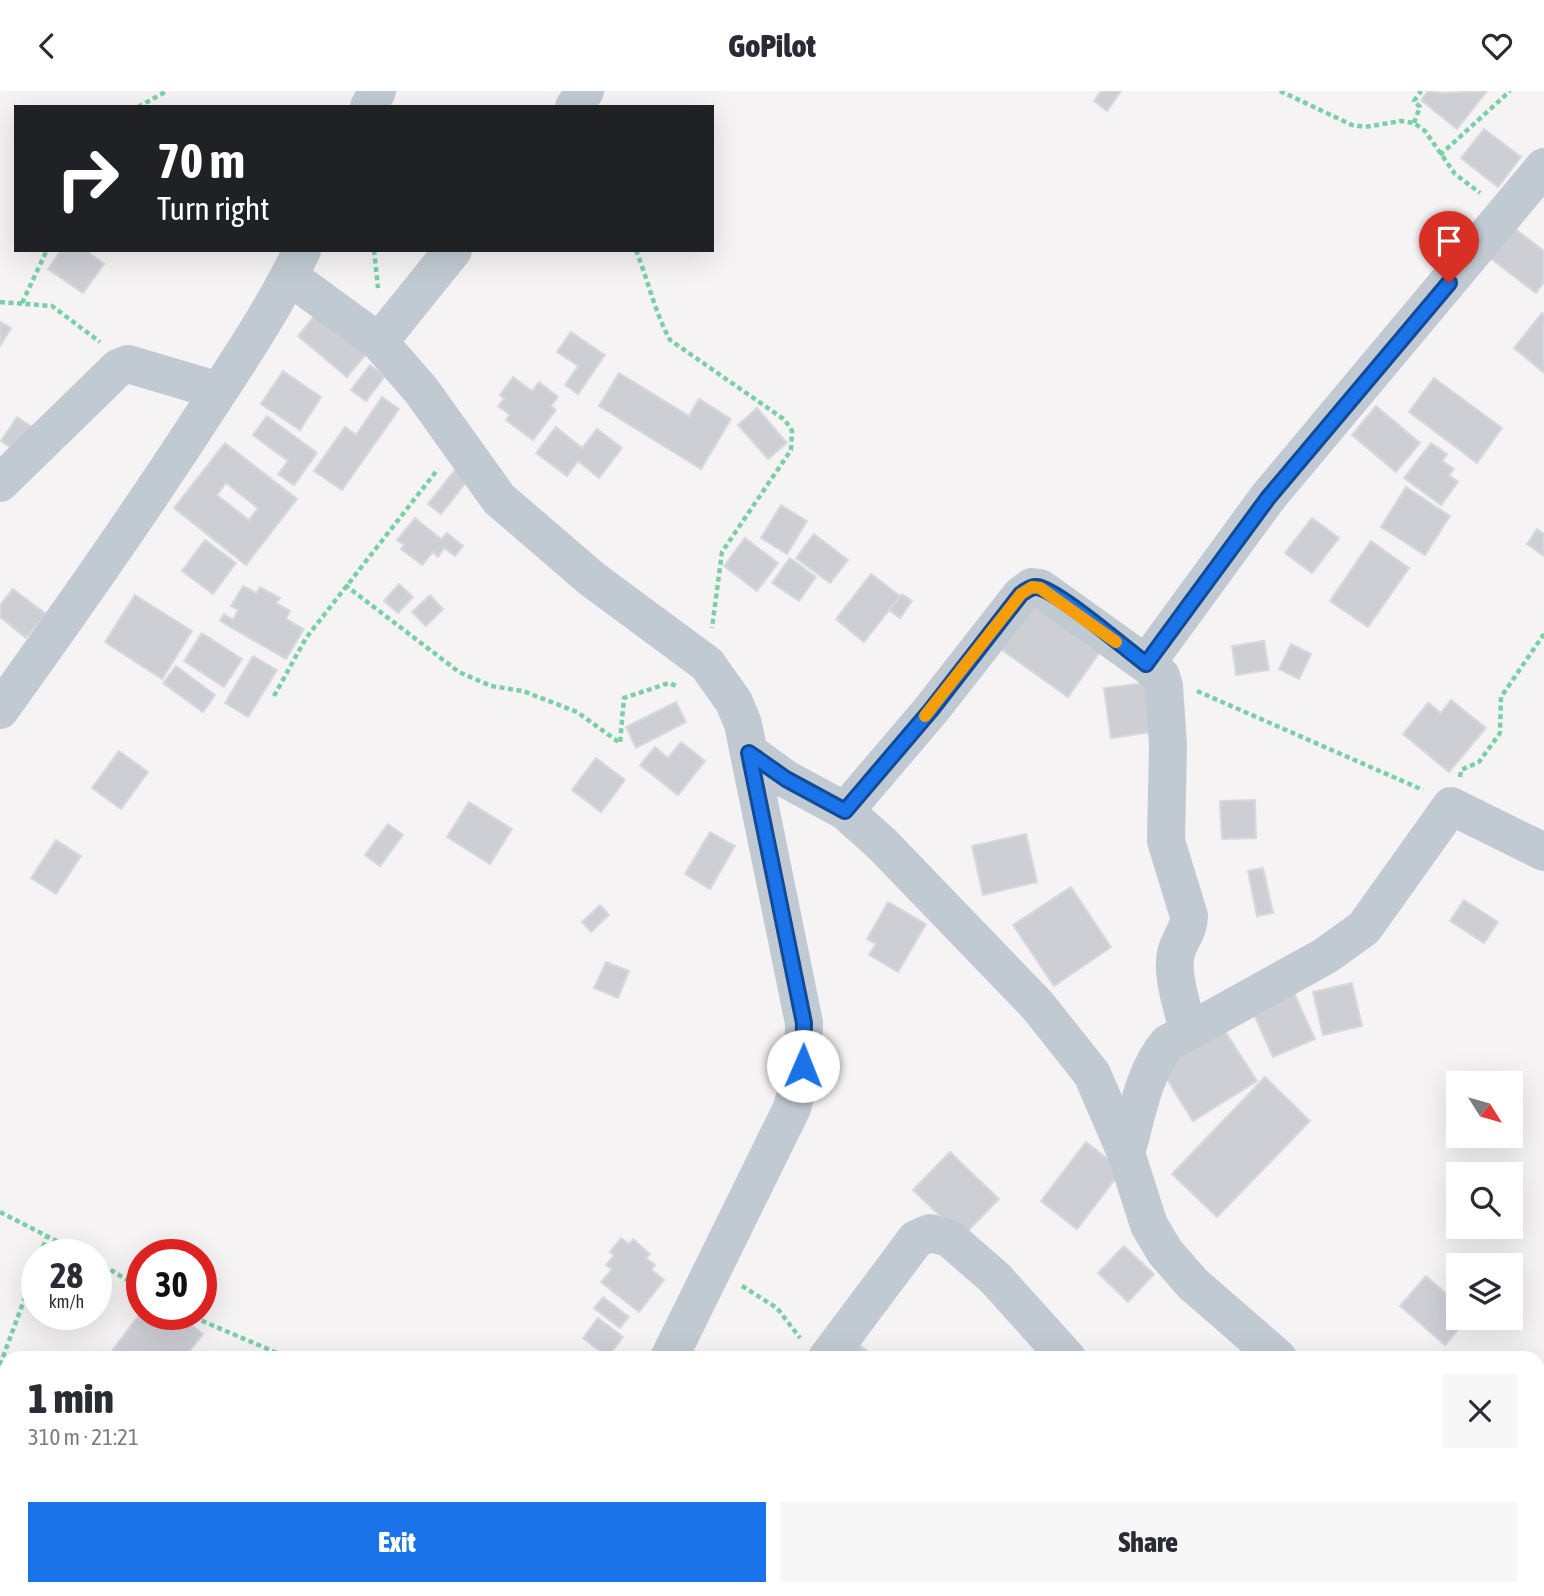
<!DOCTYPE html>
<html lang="en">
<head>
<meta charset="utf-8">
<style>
	body { margin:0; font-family:"Asap Condensed",sans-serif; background:#f7f7f7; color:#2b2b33; height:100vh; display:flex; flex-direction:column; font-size:26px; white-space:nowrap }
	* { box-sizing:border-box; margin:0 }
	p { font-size:23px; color:#7c7c81 }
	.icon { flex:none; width:38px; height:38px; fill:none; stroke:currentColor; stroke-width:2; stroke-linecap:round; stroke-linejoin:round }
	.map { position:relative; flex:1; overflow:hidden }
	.sheet { position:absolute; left:0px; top:1260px; width:1545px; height:245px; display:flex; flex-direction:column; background:#fff; border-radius:21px 21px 0 0; box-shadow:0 7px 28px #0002 }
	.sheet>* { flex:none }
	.hud { position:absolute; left:14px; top:14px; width:700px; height:147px; border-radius:0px; box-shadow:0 7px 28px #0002; background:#202124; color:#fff; overflow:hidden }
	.needle { width:46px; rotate:127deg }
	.controls { position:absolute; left:1446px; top:980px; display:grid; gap:14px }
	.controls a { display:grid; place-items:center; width:77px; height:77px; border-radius:0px; background:#fff; box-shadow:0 7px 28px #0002; font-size:35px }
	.speed { position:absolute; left:21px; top:1148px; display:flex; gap:14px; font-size:35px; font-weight:700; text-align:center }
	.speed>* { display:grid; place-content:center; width:91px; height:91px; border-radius:50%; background:#fff; box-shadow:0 7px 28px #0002; line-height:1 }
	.speed small { font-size:18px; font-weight:400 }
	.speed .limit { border:10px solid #d22; background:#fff; color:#111 }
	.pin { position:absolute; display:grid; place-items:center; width:60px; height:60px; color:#fff; margin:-72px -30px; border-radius:50% 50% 50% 0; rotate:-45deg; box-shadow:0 0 7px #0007 }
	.pin .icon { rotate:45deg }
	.me { position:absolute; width:77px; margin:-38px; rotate:1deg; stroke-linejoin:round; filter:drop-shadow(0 0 5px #0008) }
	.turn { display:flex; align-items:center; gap:24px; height:147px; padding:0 28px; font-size:32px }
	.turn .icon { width:91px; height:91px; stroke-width:2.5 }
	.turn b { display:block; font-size:49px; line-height:60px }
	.round { display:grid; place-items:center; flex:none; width:74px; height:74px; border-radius:0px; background:#f7f7f7 }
	.head { display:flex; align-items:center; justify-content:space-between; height:119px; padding:0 28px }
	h1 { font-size:42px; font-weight:800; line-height:52px }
	.cta { display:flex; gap:14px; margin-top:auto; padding:14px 28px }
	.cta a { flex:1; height:80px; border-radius:0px; background:#1a73e8; color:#fff; font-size:28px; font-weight:800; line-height:80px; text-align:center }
	.cta a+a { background:#f7f7f7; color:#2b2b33 }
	header { display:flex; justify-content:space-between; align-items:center; height:91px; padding:0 28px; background:#fff; font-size:32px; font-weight:800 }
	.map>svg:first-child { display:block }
	.building { fill:#cdcfd5; stroke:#d7d9de; stroke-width:2; fill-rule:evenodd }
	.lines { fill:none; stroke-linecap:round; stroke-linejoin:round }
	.path { stroke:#7ad0a6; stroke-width:4.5; stroke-dasharray:5 3.5; stroke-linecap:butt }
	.minor { stroke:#c1cad2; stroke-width:38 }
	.route-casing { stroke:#114b97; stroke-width:18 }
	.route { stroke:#1a73e8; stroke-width:12 }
	.slow { stroke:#f59e0b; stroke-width:12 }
</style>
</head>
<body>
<header><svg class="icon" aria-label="back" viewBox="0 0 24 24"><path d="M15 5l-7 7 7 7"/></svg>GoPilot<svg class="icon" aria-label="heart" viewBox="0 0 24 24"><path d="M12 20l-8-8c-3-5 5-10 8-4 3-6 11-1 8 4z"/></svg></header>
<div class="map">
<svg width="1544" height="1505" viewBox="0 0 1544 1505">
	<rect width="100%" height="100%" fill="#f5f3f3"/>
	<path class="building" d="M1101,0H1121L1107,20L1094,10Z
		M1428,0L1443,2L1487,0L1457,38L1421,9Z
		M1484,38L1521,66L1498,96L1461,67Z
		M1514,137L1544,160V191L1536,202L1490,167Z
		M61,159H85L104,173L83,202L48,178Z
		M320,218L370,259L347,286L298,245Z
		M1542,222L1544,224V282L1514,257Z
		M0,231L11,237L0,255Z
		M571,241L605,264L578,303L565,294L578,275L557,261Z
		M370,274L385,285L366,310L351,299Z
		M283,280L321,306L300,339L261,313Z
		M619,282L689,325L699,308L731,328L701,378L599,315Z
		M513,286L532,300L539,291L558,306L551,315L556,319L533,349L506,329L510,324L498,315L504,308L500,304Z
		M1434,287L1502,337L1477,372L1409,321Z
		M382,306L399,318L342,399L314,380L345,336L356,344Z
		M1376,315L1420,352L1396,381L1352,344Z
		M757,317L787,352L768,368L738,334Z
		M267,325L317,362L294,394L278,383L288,370L253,344Z
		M17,326L40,341L24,365L1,350Z
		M556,336L582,357L597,338L622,357L599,387L578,370L567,385L536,362Z
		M225,352L297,408L246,474L174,417ZM226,392L258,417L249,429L217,404Z
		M1431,352L1447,363L1442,370L1454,378L1449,384L1458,391L1441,414L1404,387Z
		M458,375L471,385L441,423L428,413Z
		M1406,396L1450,425L1425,464L1381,436Z
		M781,414L807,430L787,463L761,447Z
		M415,427L441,448L447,442L463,455L455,465L444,457L438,466L433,461L422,474L401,458L404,454L397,449Z
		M1312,427L1339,447L1312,482L1285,462Z
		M1537,438L1544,443V465L1527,453Z
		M814,443L848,469L830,492L796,467Z
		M745,447L778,472L757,500L724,475Z
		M205,449L236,472L213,503L182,480Z
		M1371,450L1409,477L1368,536L1330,510Z
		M790,467L816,486L799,510L772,492Z
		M871,483L900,505L864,551L836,528Z
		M399,493L413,506L398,522L384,510Z
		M243,495L256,502L260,496L280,507L276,512L290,520L286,528L304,538L286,568L220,530L224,523L233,529L238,519L231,515Z
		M13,498L46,523L26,547L0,526V514Z
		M902,503L912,510L900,527L889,519Z
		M135,504L192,540L162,588L105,551Z
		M430,504L443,518L426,535L412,521Z
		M1039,508L1105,554L1068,606L1002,559Z
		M202,542L242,568L224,596L184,570Z
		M1264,550L1269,579L1236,584L1232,555Z
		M1291,553L1311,563L1299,588L1279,578Z
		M253,565L277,579L248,626L225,612Z
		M176,575L215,604L203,621L163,592Z
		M1152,591L1159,640L1111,647L1104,597Z
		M1451,609L1486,637L1449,681L1403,643L1428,612L1441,622Z
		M676,611L686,631L636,657L626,636Z
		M681,651L705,670L678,704L640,674L655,656L668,667Z
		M119,660L148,681L121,718L92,697Z
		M596,667L625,689L601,721L572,699Z
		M1255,709L1256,747L1222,748L1220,710Z
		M469,711L512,738L490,773L447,746Z
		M388,733L403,744L380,775L365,764Z
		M710,741L735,755L710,798L685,783Z
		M1026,743L1037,791L983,804L972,755Z
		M56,749L81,765L56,803L31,787Z
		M1263,777L1273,822L1257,825L1248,780Z
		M1071,796L1111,856L1054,895L1013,834Z
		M1464,809L1498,831L1484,852L1450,830Z
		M888,811L926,833L898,881L869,864L876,853L867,848Z
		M600,814L609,824L591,841L582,831Z
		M606,871L629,880L618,907L594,897Z
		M1352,892L1362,935L1323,944L1313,901Z
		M1293,900L1315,948L1273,966L1252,919Z
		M1223,937L1257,990L1193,1030L1160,977Z
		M1265,986L1310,1030L1217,1126L1172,1083Z
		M1086,1051L1122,1079L1077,1138L1041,1110Z
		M950,1061L999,1108L962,1146L913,1099Z
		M621,1147L629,1153L633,1148L650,1163L646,1167L655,1174L652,1179L664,1189L639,1221L601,1191L612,1178L606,1174L614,1164L610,1161Z
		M1124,1155L1154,1183L1128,1211L1098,1182Z
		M1426,1185L1458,1213V1227H1468L1445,1254L1400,1215Z
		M603,1206L629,1226L620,1237L594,1217Z
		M142,1220V1223H177L203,1243L184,1267H111L108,1265Z
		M598,1227L623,1246L608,1266L583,1247Z
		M853,1249L870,1262L866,1267H840Z
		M7,1315V1352L0,1346V1324Z
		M32,1498H47L42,1505Z
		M573,1498H590L584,1505H568Z"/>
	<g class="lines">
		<path class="path" d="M1280,0L1352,34L1365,36L1401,30L1414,32L1425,40L1455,83L1480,102
			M138,16L167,0
			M1414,32L1420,16L1414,10L1421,0
			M1440,64L1510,0
			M374,159L378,197
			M636,159C648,189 655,222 670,249L785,329L792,340L791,359L722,461L712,537
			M0,211L52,215L100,251
			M22,212L47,159
			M345,494L459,581L491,595L523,600L577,621L620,652L624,607L669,592L677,595
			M1197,600L1423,699
			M274,605L306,547L438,378
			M1460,686L1461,679L1479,671L1500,642L1501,606L1544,543
			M0,1121L84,1164
			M40,1164L47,1145
			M96,1170L142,1198
			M742,1195L777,1217L800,1247
			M186,1223L289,1267
			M0,1274L37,1174
			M1027,1498L1034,1505"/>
		<path class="minor" d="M369,16L377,0
			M574,16L585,0
			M290,186L379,251L421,299L499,408L592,488L707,573L734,611L743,633L804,932L803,976L792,1017L669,1267
			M379,251L453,159
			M0,392L118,277L128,273L219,300
			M1146,573L1268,406L1544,76
			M0,619C69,523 136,428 200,329C236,274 274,218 302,159
			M749,661L786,688L845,720L882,753L1038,915L1092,983L1126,1062L1149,1134L1165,1161L1193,1193L1278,1267
			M845,720L931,619L1021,504L1032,496L1040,497L1146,573L1161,585L1164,595L1168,654L1166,750L1189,825C1189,840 1179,849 1176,862C1171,886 1183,916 1188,940
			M1126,1062C1137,1025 1143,981 1168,952L1325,865L1364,837L1451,715L1544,761
			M827,1267L916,1148L930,1142L949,1147L995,1187L1067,1267
			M782,1498L788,1505
			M1254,1498L1259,1505
			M1414,1498L1417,1505
			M526,1505L531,1498"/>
	</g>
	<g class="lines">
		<g class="route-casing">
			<path id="route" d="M803,975L804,932L749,662L786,688L845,720L931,619L1021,503C1027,499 1033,494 1041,497C1067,507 1121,554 1146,573L1268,407L1449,192"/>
		</g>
		<use href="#route" class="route"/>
		<path class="slow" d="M925,625L1021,503L1032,496L1040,497L1116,551"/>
	</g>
</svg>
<div class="controls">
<a><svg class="needle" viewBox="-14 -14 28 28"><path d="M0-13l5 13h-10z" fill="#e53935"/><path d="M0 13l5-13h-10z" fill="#7c7c81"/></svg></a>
<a><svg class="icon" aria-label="search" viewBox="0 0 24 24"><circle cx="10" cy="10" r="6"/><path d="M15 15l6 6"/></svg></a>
<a><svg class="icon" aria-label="layers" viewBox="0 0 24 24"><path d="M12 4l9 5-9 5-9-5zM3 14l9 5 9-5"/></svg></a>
</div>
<div class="speed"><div>28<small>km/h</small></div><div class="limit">30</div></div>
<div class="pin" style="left:1449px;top:192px;background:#d93025"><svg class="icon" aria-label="arrive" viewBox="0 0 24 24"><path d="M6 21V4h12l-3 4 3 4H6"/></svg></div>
<svg class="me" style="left:803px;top:975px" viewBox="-20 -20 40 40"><circle r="19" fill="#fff"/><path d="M0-13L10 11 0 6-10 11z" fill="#1a73e8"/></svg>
<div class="hud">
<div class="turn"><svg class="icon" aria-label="right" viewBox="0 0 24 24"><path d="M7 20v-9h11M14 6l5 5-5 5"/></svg><div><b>70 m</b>Turn right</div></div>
</div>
<section class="sheet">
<div class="head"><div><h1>1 min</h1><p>310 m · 21:21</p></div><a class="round"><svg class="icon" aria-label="close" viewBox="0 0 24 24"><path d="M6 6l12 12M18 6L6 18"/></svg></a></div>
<div class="cta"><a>Exit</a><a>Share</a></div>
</section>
</div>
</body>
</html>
